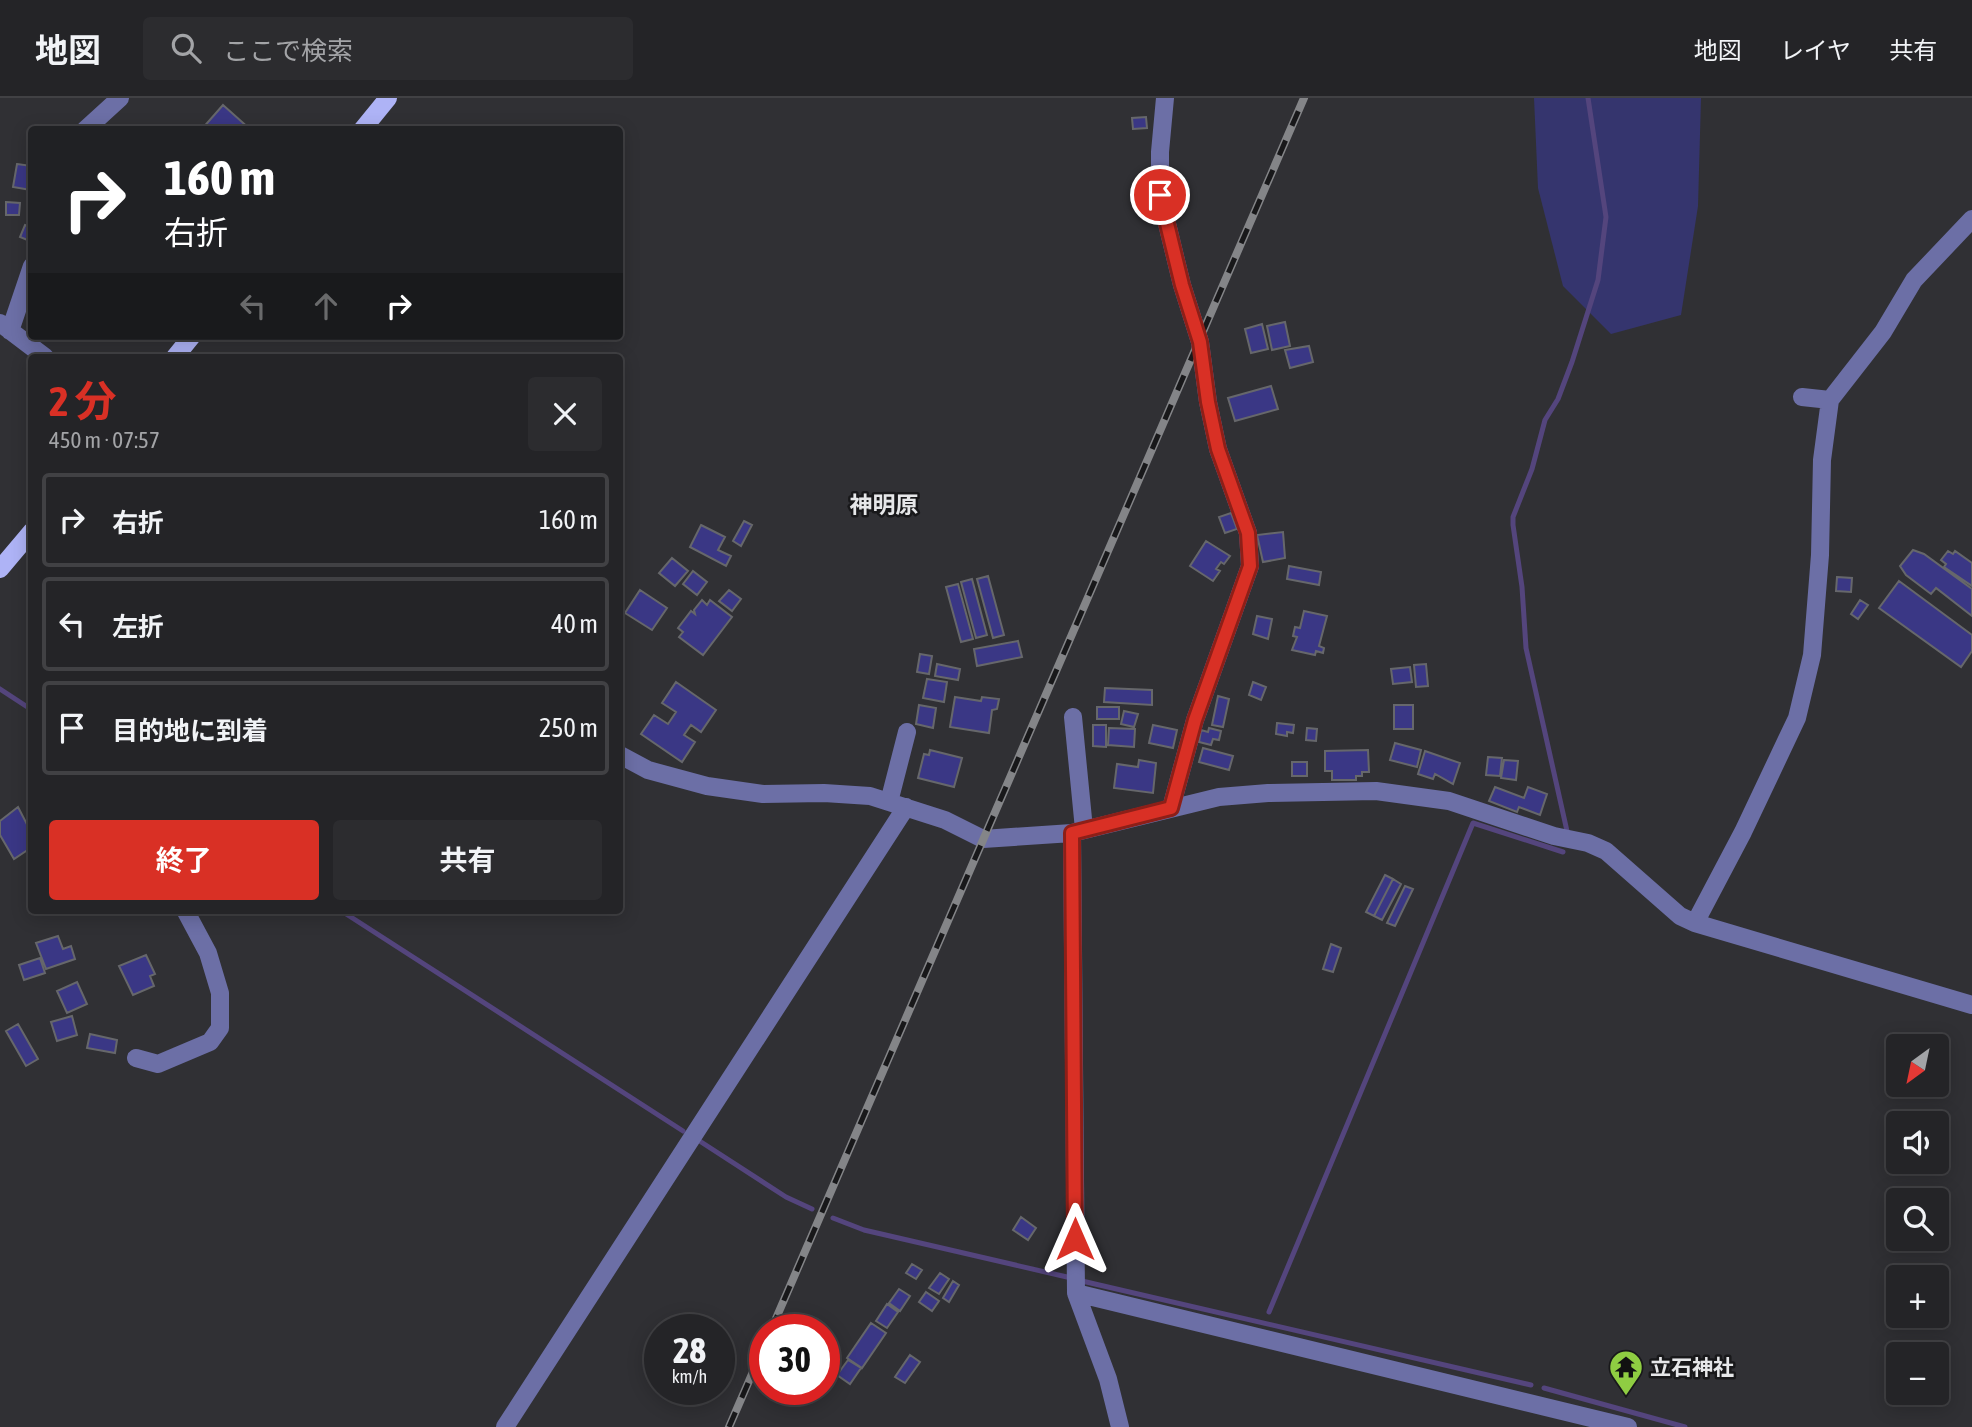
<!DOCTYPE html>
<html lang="ja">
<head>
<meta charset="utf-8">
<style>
	body { margin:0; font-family:"Asap Condensed","Noto Sans JP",sans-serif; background:#2c2c2f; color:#f1f3f6; height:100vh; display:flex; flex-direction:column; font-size:26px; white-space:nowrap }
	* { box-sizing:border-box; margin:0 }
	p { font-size:23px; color:#a3a4a7 }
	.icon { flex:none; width:38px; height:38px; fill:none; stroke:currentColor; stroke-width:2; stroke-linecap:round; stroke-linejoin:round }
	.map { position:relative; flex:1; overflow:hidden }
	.panel { position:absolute; left:28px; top:256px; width:595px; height:560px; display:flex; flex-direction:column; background:#242427; border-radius:7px; box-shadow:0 4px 18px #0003,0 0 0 2px #414144 }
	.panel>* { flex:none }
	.top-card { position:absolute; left:28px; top:28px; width:595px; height:214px; border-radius:7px; box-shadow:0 4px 18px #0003,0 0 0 2px #414144; background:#202124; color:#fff; overflow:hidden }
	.needle { width:46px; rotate:213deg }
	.controls { position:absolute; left:1886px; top:936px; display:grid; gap:14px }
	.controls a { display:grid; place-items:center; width:63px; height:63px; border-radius:7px; background:#242427; box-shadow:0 4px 18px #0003,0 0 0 2px #414144; font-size:35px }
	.speed { position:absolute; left:644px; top:1216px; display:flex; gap:14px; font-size:35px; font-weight:700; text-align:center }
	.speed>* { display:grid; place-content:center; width:91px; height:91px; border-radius:50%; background:#242427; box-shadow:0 4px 18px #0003,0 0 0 2px #414144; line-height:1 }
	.speed small { font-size:18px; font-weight:400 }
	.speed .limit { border:10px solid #d22; background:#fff; color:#111 }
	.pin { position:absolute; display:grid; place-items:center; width:60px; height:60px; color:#fff; margin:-30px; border:4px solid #fff; border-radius:50%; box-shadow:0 2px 7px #0007 }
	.me { position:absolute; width:77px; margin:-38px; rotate:0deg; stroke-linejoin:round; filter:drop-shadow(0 0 5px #0008) }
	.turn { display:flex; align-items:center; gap:24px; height:147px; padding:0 21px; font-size:32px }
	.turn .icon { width:91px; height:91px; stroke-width:2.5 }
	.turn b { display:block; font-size:49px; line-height:60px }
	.lanes { display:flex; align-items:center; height:66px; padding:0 21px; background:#0003; justify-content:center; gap:35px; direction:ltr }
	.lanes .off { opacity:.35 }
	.round { display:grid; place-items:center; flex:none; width:74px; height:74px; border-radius:7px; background:#2c2c2f }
	.summary { display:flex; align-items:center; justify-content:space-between; height:119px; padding:0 21px }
	h1 { font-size:42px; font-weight:700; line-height:52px; color:#d93025 }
	.primary-button { display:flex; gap:14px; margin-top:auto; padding:14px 21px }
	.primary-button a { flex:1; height:80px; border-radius:7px; background:#d93025; color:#fff; font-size:28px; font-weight:700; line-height:80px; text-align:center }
	.primary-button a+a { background:#2c2c2f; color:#f1f3f6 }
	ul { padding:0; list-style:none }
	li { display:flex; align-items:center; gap:21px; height:94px; margin:0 14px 10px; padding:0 7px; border:4px solid #414144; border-radius:7px }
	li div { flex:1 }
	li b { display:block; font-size:26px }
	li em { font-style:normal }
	header { display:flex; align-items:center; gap:42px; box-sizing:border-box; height:98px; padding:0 35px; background:#242427; border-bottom:2px solid #414144 }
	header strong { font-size:33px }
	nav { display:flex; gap:38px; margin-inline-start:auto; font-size:24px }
	.search { width:490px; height:63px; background:#2c2c2f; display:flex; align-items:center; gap:18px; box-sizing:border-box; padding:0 24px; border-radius:7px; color:#a3a4a7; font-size:26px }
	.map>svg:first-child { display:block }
	.green { fill:#35356e }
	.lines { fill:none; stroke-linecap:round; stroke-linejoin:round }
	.stream { stroke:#54457d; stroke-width:5 }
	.building { fill:#3a3785; stroke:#66676b; stroke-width:2 }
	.minor { stroke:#6c6fa6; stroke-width:18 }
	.major { stroke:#aeb3f6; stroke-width:18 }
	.rail-casing { stroke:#848588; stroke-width:8 }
	.rail { stroke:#18181a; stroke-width:5; stroke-dasharray:16; stroke-linecap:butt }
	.route-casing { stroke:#8d1f18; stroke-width:18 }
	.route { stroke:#d93025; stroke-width:12 }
	.labels { text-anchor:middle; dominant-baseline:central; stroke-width:5; stroke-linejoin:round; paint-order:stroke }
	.poi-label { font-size:21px; font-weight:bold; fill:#e6e7e9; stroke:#18181a; text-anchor:start }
	.neighbourhood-label { font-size:23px; font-weight:bold; fill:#e6e7e9; stroke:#18181a }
</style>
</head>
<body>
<header>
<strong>地図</strong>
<div class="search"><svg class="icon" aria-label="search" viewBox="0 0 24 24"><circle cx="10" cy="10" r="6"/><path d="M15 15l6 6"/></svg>ここで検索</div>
<nav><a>地図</a><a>レイヤ</a><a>共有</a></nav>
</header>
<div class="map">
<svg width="1972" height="1329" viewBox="0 0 1972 1329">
	<rect width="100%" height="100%" fill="#303034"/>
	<path class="green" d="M1534,0H1701L1698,108L1681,217L1611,236L1563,188L1538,90Z"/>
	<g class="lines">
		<path class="stream" d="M0,591L32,612
			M1567,733L1526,550L1522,489L1513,427V419L1532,371L1545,322L1558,301L1572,264L1598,182L1606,119L1588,0
			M340,812L683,1033
			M698,1042L786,1099L812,1111
			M833,1120L864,1132L1067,1179
			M1082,1183L1531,1287
			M1269,1214L1473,725L1563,754
			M1544,1290L1685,1329"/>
	</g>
	<path class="building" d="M223,7L251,32H201Z
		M1146,19L1147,30L1133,31L1132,20Z
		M17,66L32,68L31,92L13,89Z
		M6,104L20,105L19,117H6Z
		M25,127L32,130L30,143L20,139Z
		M1285,224L1290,248L1272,252L1267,228Z
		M1262,226L1268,251L1251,255L1245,231Z
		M1309,248L1313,264L1290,270L1285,252Z
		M1271,288L1278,311L1235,323L1228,300Z
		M1231,415L1237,431L1225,435L1219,419Z
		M744,423L752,427L741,448L733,443Z
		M701,427L725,439L718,452L731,458L726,468L690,449Z
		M1283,434L1285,460L1263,464L1257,437Z
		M1206,443L1230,458L1224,466L1221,464L1216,471L1220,473L1213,483L1190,468Z
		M1913,452L1924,456L1972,491V518L1936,490L1931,496L1906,477L1900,468Z
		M1948,453L1953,456L1955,453L1972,465V488L1944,469L1946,466L1941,462Z
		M672,460L688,473L675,488L659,475Z
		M1289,468L1321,474L1319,487L1287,481Z
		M693,473L707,484L697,497L683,486Z
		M988,478L1004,537L993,540L977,481Z
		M1837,479L1852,480L1851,494L1836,493Z
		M972,481L987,537L976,540L961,484Z
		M1899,483L1972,537V553L1961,569L1879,510Z
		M958,486L973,541L961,544L946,489Z
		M640,492L667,510L652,532L625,515Z
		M729,492L741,501L732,513L719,503Z
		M702,502L707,507L710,502L732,519L703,557L679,539L683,534L678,530L691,513L695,516L694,512Z
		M1860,502L1868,507L1858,521L1851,516Z
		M1304,513L1327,518L1319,548L1324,550L1323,555L1316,553L1315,557L1292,552L1297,539L1293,538L1295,529L1300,530Z
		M1257,518L1272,521L1268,541L1253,536Z
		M1018,543L1022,559L977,568L974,551Z
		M920,556L932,558L929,576L917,574Z
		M937,566L960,571L958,582L935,578Z
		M1426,566L1428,588L1416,589L1414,567Z
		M1410,569L1412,584L1393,586L1391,571Z
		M927,581L947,584L944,604L923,600Z
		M676,584L716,612L701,634L691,627L684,637L695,644L682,664L641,636L654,617L668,626L676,614L662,605Z
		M1253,584L1266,589L1261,602L1249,597Z
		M1105,590L1152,592V607L1104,604Z
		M1218,598L1229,601L1223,629L1212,627Z
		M955,599L981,603L982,599L999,601L997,611L992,612L989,635L950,629Z
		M919,607L936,610L933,630L916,626Z
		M1394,607H1413V631H1394Z
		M1097,609H1119V621H1097Z
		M1124,613L1138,616L1134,629L1121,626Z
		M1277,625L1294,627L1293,635L1287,634V638L1276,636Z
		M1093,627H1106V649L1093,648Z
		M1153,627L1177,632L1173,650L1149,645Z
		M1109,630L1135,631L1134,649L1108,647Z
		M1209,630L1221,633L1219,642L1213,641L1211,647L1199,644L1201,632L1208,634Z
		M1307,630L1317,631L1316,643L1306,642Z
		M1395,645L1421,652L1417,669L1390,662Z
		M1203,650L1233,658L1229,672L1199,664Z
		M930,652L962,660L954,689L918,680L924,656L929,657Z
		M1368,652L1369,674H1362V678H1356V682H1332V673H1325V653Z
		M1425,653L1460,665L1453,686L1435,676L1433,681L1418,676Z
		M1488,659L1502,660L1500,678L1486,677Z
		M1139,662L1156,665L1153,695L1114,690L1117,666L1138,669Z
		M1504,662L1518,663L1516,682L1501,680Z
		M1292,664H1307V678H1292Z
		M1495,689L1524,700L1528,689L1547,696L1540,717L1519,709L1517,714L1489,703Z
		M18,709L32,736V749L14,761L0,737V723Z
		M1385,777L1393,781L1374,818L1366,814Z
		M1393,781L1401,786L1382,822L1374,818Z
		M1405,788L1413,791L1395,828L1387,825Z
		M58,838L63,851L71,848L75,861L46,871L36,845Z
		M1331,846L1341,850L1333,874L1323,871Z
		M146,857L155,876L150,878L154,888L133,897L119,868Z
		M40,860L45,875L24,882L19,867Z
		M77,884L87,906L67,915L57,893Z
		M72,918L77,937L57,943L51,924Z
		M18,926L38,961L26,968L6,933Z
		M90,936L117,942L115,955L87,950Z
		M1021,1119L1036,1130L1028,1142L1013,1132Z
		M912,1166L922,1172L916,1181L906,1175Z
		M940,1175L949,1181L939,1196L929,1190Z
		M953,1183L959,1187L949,1204L943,1200Z
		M899,1191L910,1198L900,1213L889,1205Z
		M926,1194L939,1203L932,1213L919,1204Z
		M887,1206L898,1214L887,1230L876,1223Z
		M871,1225L886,1235L862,1270L847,1260Z
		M910,1257L920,1264L905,1285L895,1279Z
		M848,1262L861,1270L850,1286L837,1277Z"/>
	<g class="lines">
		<path class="minor" d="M1165,0L1160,54V97L1182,187L1200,244L1208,304L1218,351L1248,435L1250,468L1195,622L1171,710
			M85,32L120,0
			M0,225L45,259
			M10,233L32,168
			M1802,299L1830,302
			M1073,619L1084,731
			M620,657L648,672L707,688L763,696L824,695L870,698L945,722L983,741L1072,735L1219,699L1268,695L1376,693L1449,703L1554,738L1588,745L1606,753L1680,818L1695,825L1972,907
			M889,704L907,634
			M1072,735L1076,1195L1108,1281L1120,1329
			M1695,825L1743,734L1797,620L1812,557L1820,457L1822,362L1830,302L1883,234L1914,182L1972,121
			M136,960L158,966L210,944L220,930V895L208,855L185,812
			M1076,1195L1628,1329
			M505,1329L906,709"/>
		<path class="major" d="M362,32L388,0
			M175,259L192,238
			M0,471L32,433"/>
		<g class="rail-casing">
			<path id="rail" d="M771,1232L1304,0
				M729,1329L765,1246"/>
		</g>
		<use href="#rail" class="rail"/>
	</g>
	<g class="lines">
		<g class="route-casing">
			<path id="route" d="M1075,1141L1072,735L1171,710L1195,622L1250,468L1248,435L1218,351L1208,304L1200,244L1182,187L1160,97"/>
		</g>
		<use href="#route" class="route"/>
	</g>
	<defs>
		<g id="temple-pin" transform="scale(1.75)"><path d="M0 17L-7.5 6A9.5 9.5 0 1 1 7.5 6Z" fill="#8fcd42" stroke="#18181a"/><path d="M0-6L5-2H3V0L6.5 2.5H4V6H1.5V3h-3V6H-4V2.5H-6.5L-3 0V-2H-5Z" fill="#111"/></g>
	</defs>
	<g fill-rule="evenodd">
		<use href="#temple-pin" x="1626" y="1269"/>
	</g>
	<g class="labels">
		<g class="poi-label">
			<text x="1650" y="1269">立石神社</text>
		</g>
		<g class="neighbourhood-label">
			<text x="884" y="407">神明原</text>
		</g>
	</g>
</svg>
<div class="controls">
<a><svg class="needle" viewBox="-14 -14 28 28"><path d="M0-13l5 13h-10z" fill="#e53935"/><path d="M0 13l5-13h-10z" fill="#a3a4a7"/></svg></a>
<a><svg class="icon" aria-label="sound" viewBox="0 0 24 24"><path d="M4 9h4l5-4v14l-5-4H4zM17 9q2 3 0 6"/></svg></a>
<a><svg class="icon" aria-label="search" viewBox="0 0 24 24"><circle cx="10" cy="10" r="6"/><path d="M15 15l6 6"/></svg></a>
<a>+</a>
<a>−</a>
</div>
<div class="speed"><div>28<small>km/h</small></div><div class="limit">30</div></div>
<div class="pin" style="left:1160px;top:97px;background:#d93025"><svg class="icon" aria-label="arrive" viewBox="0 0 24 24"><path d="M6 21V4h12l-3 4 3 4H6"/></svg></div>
<svg class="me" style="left:1075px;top:1141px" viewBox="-20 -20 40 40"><path d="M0-17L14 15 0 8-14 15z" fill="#d93025" stroke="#fff" stroke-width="4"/></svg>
<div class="top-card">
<div class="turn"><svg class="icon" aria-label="right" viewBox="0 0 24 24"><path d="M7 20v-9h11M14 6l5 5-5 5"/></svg><div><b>160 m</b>右折</div></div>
<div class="lanes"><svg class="icon off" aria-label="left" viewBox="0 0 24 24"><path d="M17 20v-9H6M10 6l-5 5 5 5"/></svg><svg class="icon off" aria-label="ahead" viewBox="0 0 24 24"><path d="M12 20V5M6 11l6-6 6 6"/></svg><svg class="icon" aria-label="right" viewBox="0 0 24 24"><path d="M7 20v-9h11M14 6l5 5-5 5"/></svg></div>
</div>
<section class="panel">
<div class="summary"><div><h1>2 分</h1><p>450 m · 07:57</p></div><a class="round"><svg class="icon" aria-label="close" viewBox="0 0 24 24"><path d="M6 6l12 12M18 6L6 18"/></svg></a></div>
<ul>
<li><svg class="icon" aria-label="right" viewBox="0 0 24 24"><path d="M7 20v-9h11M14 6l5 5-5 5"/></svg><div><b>右折</b></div><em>160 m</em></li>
<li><svg class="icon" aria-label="left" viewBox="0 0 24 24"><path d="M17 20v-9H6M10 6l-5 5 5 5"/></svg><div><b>左折</b></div><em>40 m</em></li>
<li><svg class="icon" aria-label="arrive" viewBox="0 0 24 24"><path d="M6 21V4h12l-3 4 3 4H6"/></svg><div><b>目的地に到着</b></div><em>250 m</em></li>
</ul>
<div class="primary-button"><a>終了</a><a>共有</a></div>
</section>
</div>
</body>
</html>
